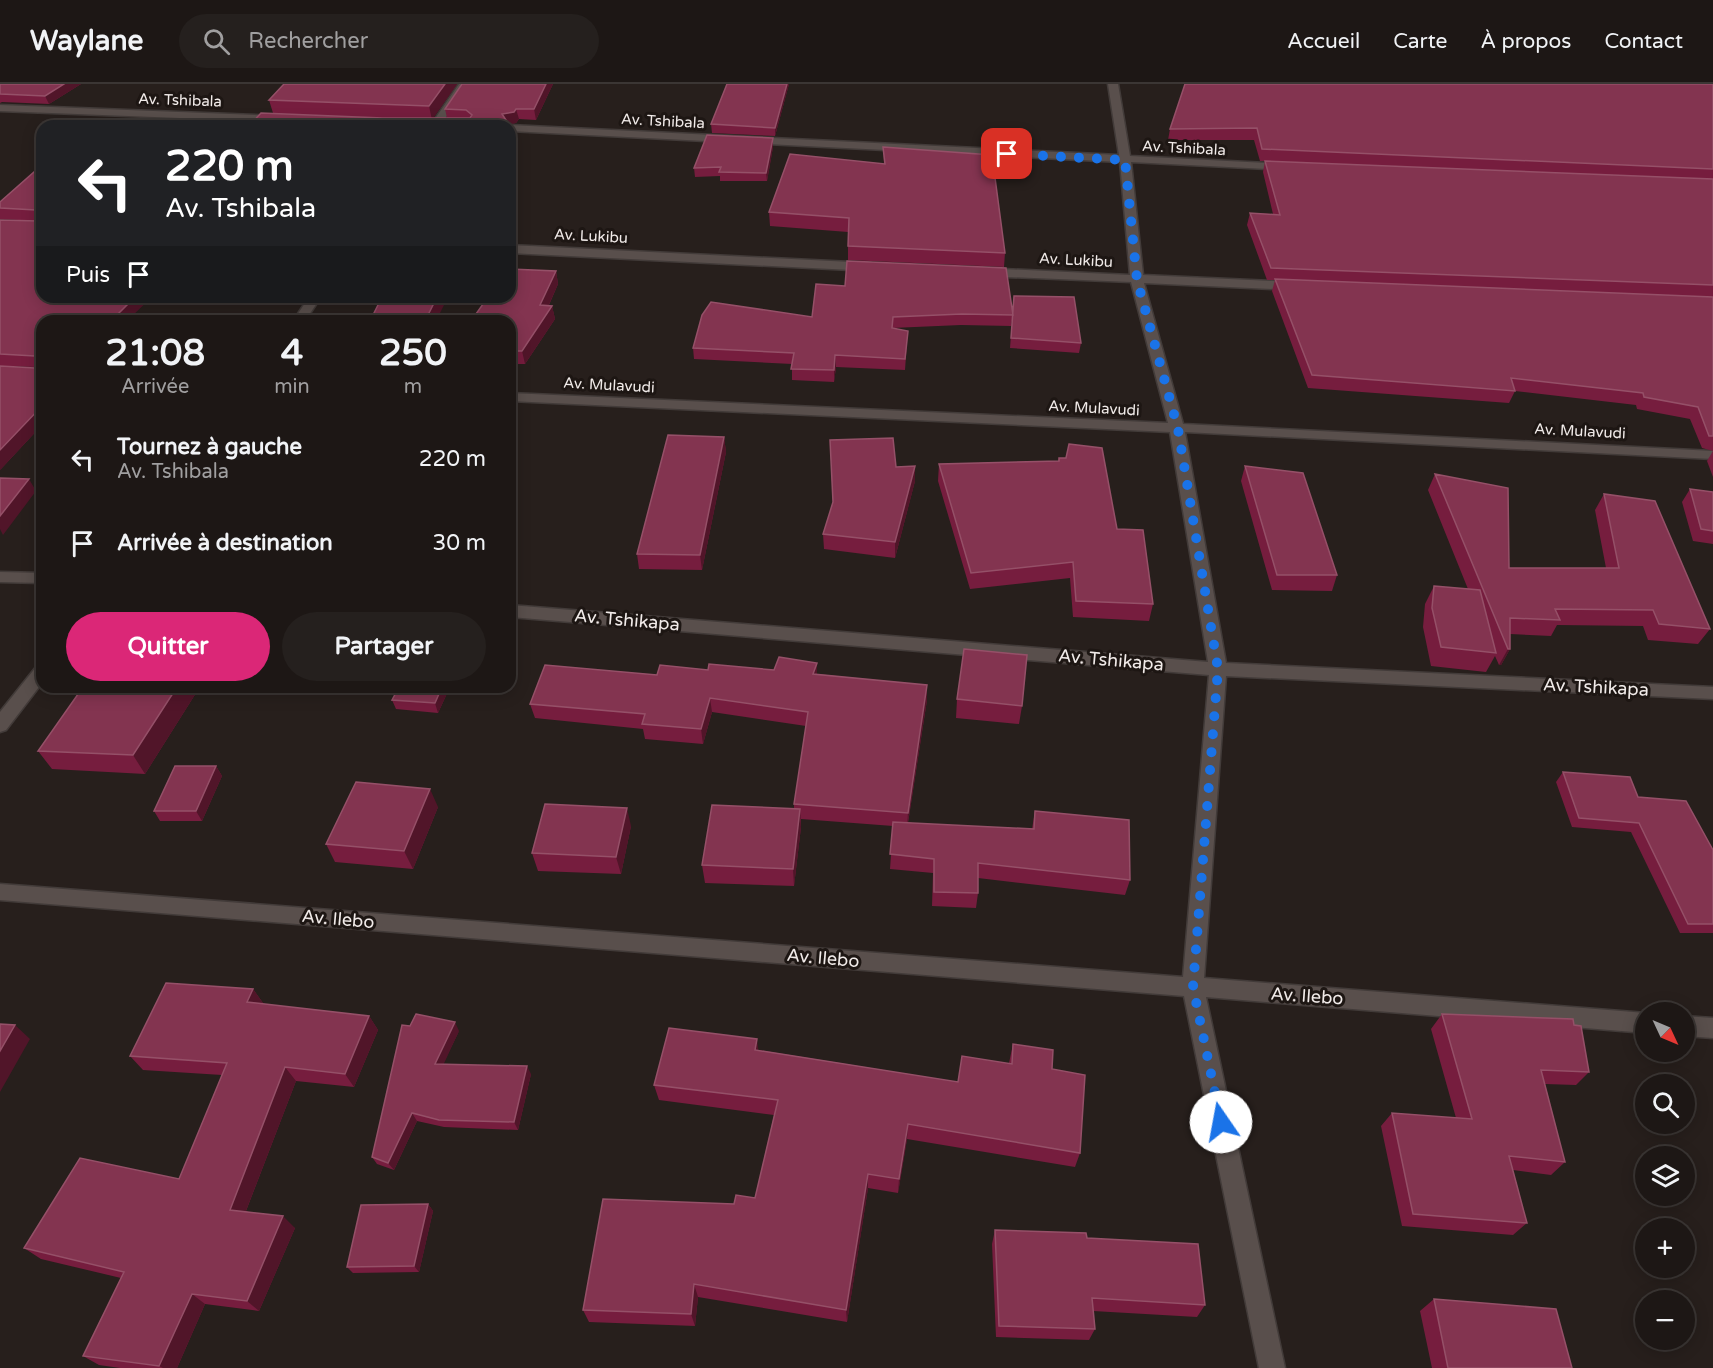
<!DOCTYPE html>
<html lang="fr">
<head>
<meta charset="utf-8">
<style>
	body { margin:0; font-family:"Varela Round",sans-serif; background:#25201e; color:#f1f3f6; height:100vh; display:flex; flex-direction:column; font-size:22px; white-space:nowrap }
	* { box-sizing:border-box; margin:0 }
	p { font-size:20px; color:#a09fa0 }
	.icon { flex:none; width:33px; height:33px; fill:none; stroke:currentColor; stroke-width:2; stroke-linecap:round; stroke-linejoin:round }
	.map { position:relative; flex:1; overflow:hidden }
	.details { position:absolute; left:36px; top:231px; width:480px; height:378px; display:flex; flex-direction:column; background:#1d1715; border-radius:18px; box-shadow:0 3px 15px #0003,0 0 0 2px #3b3634 }
	.details>* { flex:none }
	.banner { position:absolute; left:36px; top:36px; width:480px; height:183px; border-radius:18px; box-shadow:0 3px 15px #0003,0 0 0 2px #3b3634; background:#202124; color:#fff; overflow:hidden }
	.needle { width:39px; rotate:134deg }
	.fabs { position:absolute; left:1635px; top:918px; display:grid; gap:12px }
	.fabs a { display:grid; place-items:center; width:60px; height:60px; border-radius:50%; background:#1d1715; box-shadow:0 3px 15px #0003,0 0 0 2px #3b3634; font-size:30px }
	.pin { position:absolute; display:grid; place-items:center; width:51px; height:51px; color:#fff; margin:-26px; border-radius:12px; box-shadow:0 3px 9px #0006 }
	.me { position:absolute; width:66px; margin:-33px; rotate:348deg; stroke-linejoin:round; filter:drop-shadow(0 0 4px #0008) }
	.turn { display:flex; align-items:center; gap:21px; height:126px; padding:0 30px; font-size:27px }
	.turn .icon { width:78px; height:78px; stroke-width:2.5 }
	.turn b { display:block; font-size:42px; line-height:51px }
	.then { display:flex; align-items:center; height:57px; padding:0 30px; background:#0003; gap:12px; font-size:22px }
	.eta { display:flex; justify-content:space-evenly; align-items:center; height:102px; text-align:center }
	.eta b { font-size:36px; font-weight:700; line-height:42px }
	.action { display:flex; gap:12px; margin-top:auto; padding:12px 30px }
	.action a { flex:1; height:69px; border-radius:36px; background:#db2777; color:#fff; font-size:24px; font-weight:700; line-height:69px; text-align:center }
	.action a+a { background:#25201e; color:#f1f3f6 }
	ul { padding:0; list-style:none }
	li { display:flex; align-items:center; gap:18px; height:84px; padding:0 30px }
	li div { flex:1 }
	li b { display:block; font-size:22px }
	li em { font-style:normal }
	header { display:flex; align-items:center; gap:36px; box-sizing:border-box; height:84px; padding:0 30px; background:#1d1715; border-bottom:2px solid #3b3634 }
	header strong { font-size:28px }
	nav { display:flex; gap:33px; margin-inline-start:auto; font-size:21px }
	.search { width:420px; height:54px; background:#25201e; display:flex; align-items:center; gap:15px; box-sizing:border-box; padding:0 21px; border-radius:33px; color:#a09fa0; font-size:22px }
	.map>svg:first-child { display:block }
	.lines { fill:none; stroke-linecap:round; stroke-linejoin:round }
	.street-casing { stroke:#423b39; stroke-width:3 }
	.street { fill:#594f4c; fill-rule:evenodd }
	.wall { fill:#761d3e }
	.shaded-wall { fill:#511529 }
	.building { fill:#833450; stroke:#955068; stroke-width:1.5 }
	.route { stroke:#1a73e8; stroke-width:10; stroke-dasharray:0 18 }
	.labels { text-anchor:middle; dominant-baseline:central; stroke-width:6; stroke-linejoin:round; paint-order:stroke }
	.far-street-label { font-size:15px; fill:#f1ebe9; stroke:#1d1613 }
	.street-label { font-size:18px; fill:#f1ebe9; stroke:#1d1613 }
</style>
</head>
<body>
<header>
<strong>Waylane</strong>
<div class="search"><svg class="icon" aria-label="search" viewBox="0 0 24 24"><circle cx="10" cy="10" r="6"/><path d="M15 15l6 6"/></svg>Rechercher</div>
<nav><a>Accueil</a><a>Carte</a><a>À propos</a><a>Contact</a></nav>
</header>
<div class="map">
<svg width="1713" height="1284" viewBox="0 0 1713 1284">
	<rect width="100%" height="100%" fill="#271f1c"/>
	<g class="lines">
		<g class="street-casing">
			<path id="street" d="M459,0H469L440,42H430Z
				M1108,0H1118L1130,72L1287,80L1292,83L1287,86L1131,78L1143,191L1296,198L1302,202L1296,206L1144,199L1183,340L1713,367V375L1185,348L1226,579L1713,603V615L1226,592L1204,894L1646,929V949L1206,913L1285,1284H1259L1184,912L0,816V800L1183,893L1209,591L510,533V521L1208,578L1170,348L510,317V309L1168,339L1131,198L982,192L976,188L982,184L1130,191L1120,78L510,47V42H506L510,41L1119,71Z
				M0,21L280,32L285,35L280,38L0,27Z
				M510,161L871,179L877,183L871,187L510,169Z
				M309,213H321L305,237H293Z
				M0,488L42,489V499L0,498Z
				M42,581V599L6,646L0,648V628L36,583Z
				M1684,932L1713,934V954L1684,952Z"/>
		</g>
		<use href="#street" class="street"/>
	</g>
	<path class="wall" d="M0,0H81L49,20L2,18L0,19Z
		M457,0L433,34H447L445,25L462,0H553L536,36L519,35L516,39L509,40V42H249L273,29L269,16Z
		M789,0L775,52L712,49L711,40Z
		M1713,0V367L1702,364L1690,335L1637,325L1636,321L1515,307L1509,319L1308,304L1272,207L1275,196H1267L1247,141L1250,129L1273,130L1263,88L1265,77H1260L1254,56H1168L1170,45Z
		M773,54V63L767,97H720V92L695,93L694,84Z
		M883,63L1005,169L1004,183L848,176V148L770,142L769,128L884,80Z
		M42,81L131,233L42,237V341L0,386L35,283L0,282V136L38,137L0,135V118Z
		M556,187L558,200L549,221L552,222L555,235L525,280H510V237Z
		M816,200L1013,231L1011,242L961,241L892,244L907,258L905,286L836,283L834,298L792,296V280L694,275L693,264L812,233Z
		M1014,212L1081,259L1079,269L1010,264Z
		M724,353L726,368L702,486L639,485L637,470Z
		M830,356L896,383L915,382V397L895,474L824,465L823,450L833,420Z
		M1713,367V393L1707,377Z
		M1059,374L1117,445L1153,520L1149,537L1073,533L1070,494L970,505L938,397L939,380L1058,377Z
		M1245,382L1337,491L1332,507L1272,506L1241,397Z
		M1435,390L1509,484H1606L1595,426L1604,410L1710,545L1698,560L1648,556L1643,542L1557,541L1551,552L1510,550V565L1501,581H1499L1495,572L1486,588L1431,582L1423,543L1425,520L1434,502L1468,505L1428,406Z
		M1690,405L1713,408V460L1693,457L1682,418Z
		M817,579V590L927,601V616L908,739L1032,745L1035,727L1130,796L1125,811L978,794V809L976,824L932,822L933,789L890,785L893,742L801,735V743L794,802L705,799L702,781L794,724V720L806,642L712,628L703,660L645,655L643,645L535,634L530,620L657,591L708,586H774Z
		M399,603H450L438,629L396,625L392,616Z
		M196,609L145,690L52,685L38,667Z
		M957,615L1022,622L1019,640L956,634Z
		M216,682L222,692L202,737H160L154,727Z
		M1563,688L1638,713L1713,766V849H1680L1631,748L1572,743L1556,698Z
		M438,723L413,785L335,778L326,760Z
		M631,742L621,790L538,787L532,769Z
		M253,905L263,919V920L369,932L378,946L354,1003L296,997L246,1127L295,1144L259,1227L205,1220L177,1284H120L99,1281L83,1272L121,1194L41,1175L24,1164L179,1095L222,991L143,986L130,972Z
		M1442,930L1574,941L1589,988L1576,1001L1545,1000L1565,1078L1551,1091L1513,1086L1527,1139L1513,1151L1402,1142L1381,1042L1392,1029L1456,1034L1431,945Z
		M459,947L443,980L531,990L518,1046L444,1043L417,1037L394,1086L377,1080L372,1073Z
		M1013,960L1052,985L1080,1069L1075,1083L907,1055L898,1109L868,1104L847,1238L698,1213L695,1242L589,1238L583,1226L734,1120L755,1114L774,1031L659,1016L654,1001L759,966L958,998L1009,979Z
		M428,1120L433,1127L419,1188L353,1189L347,1183Z
		M995,1146L1087,1154L1205,1221L1197,1233L1093,1227L1095,1245L1089,1256L996,1253L992,1160Z
		M1434,1215L1572,1284H1432L1420,1227Z"/>
	<path class="shaded-wall" d="M64,0H81L49,20L45,12Z
		M445,0H457L432,36L429,22Z
		M546,0H553L536,36L534,25Z
		M787,0H789L775,52V44Z
		M516,25L519,35L516,39L509,40V42H506L502,30Z
		M773,54V63L767,97L766,89Z
		M556,187L558,200L543,234L540,221Z
		M135,213H152L131,233L133,237H122L118,230Z
		M437,213H448L436,237H425Z
		M552,222L555,235L525,280L522,267Z
		M835,271L836,283L834,298V286Z
		M42,322V341L0,386V366Z
		M724,353L726,368L702,486L700,471Z
		M915,382V397L895,474V458Z
		M29,395L36,407L3,451L0,445V432Z
		M1508,565H1510L1501,581H1499Z
		M817,579V594L813,590Z
		M927,601V616L907,743L908,729Z
		M177,603H192L196,609L145,690L133,671Z
		M442,603H450L438,629L435,619Z
		M710,614L712,628L703,660L701,645Z
		M216,682L222,692L202,737L196,727Z
		M430,705L438,723L413,785L404,767Z
		M627,724L631,742L621,790L616,773Z
		M800,725L801,743L794,802L793,785Z
		M253,905L263,919L258,932L247,918Z
		M369,932L378,946L354,1003L345,990Z
		M455,938L459,947L440,988L435,980Z
		M15,941L30,955L0,1008V967Z
		M757,955L759,971L755,966Z
		M527,982L531,990L518,1046L514,1038Z
		M285,983L296,997L242,1137L230,1126Z
		M412,1029L417,1037L394,1086L388,1079Z
		M908,1040L907,1055L898,1109L899,1095Z
		M868,1090V1104L847,1238L846,1226Z
		M428,1120L433,1127L419,1188L414,1182Z
		M283,1132L295,1144L259,1227L247,1217Z
		M694,1200L698,1213L695,1242L691,1230Z
		M192,1210L205,1220L177,1284H163L159,1282Z"/>
	<path class="building" d="M0,0H64L45,12L0,10Z
		M284,0H445L429,22L269,16Z
		M462,0H546L534,25H516L514,28L502,30L508,39L506,42H249L261,29L383,34H470L472,31L466,26L445,25Z
		M727,0H787L775,44L711,40Z
		M1185,0H1713V85L1262,65L1257,44L1170,45Z
		M707,51L773,54L766,89L719,88L721,83L694,84Z
		M883,63L992,71L1005,169L848,162L849,134L769,128L790,70L885,80Z
		M1265,77L1713,95V201L1271,184L1250,129L1280,131Z
		M42,81V213H135L118,230H130L123,237H42V322L0,366V282L35,284L38,274L35,272L0,270V136L38,137V128L36,126L0,124V118Z
		M847,177L1006,184L1013,231L962,230L893,233L892,244L908,247L905,275L835,271L834,286L791,285L794,269L693,264L702,231L711,218L812,233L816,200L845,202Z
		M510,185L556,187L540,221L552,222L522,267H510V237H471L488,213H510Z
		M1275,195L1713,213V352H1709L1698,323L1644,313L1643,309L1511,294L1515,307L1312,291Z
		M1014,212L1074,213L1081,259L1011,254Z
		M382,213H437L425,237H370Z
		M668,351L724,353L700,471L637,470Z
		M893,354L896,383L915,382L895,458L823,450L833,418L830,356Z
		M1069,360L1102,364L1117,445L1143,446L1153,520L1076,517L1073,478L971,489L939,380L1059,377V374H1066Z
		M1245,382L1303,389L1337,491H1277Z
		M1435,390L1508,404L1509,484H1619L1604,410L1655,417L1710,545L1659,540L1653,526L1555,525L1560,536L1510,534V565H1508Z
		M0,394L29,395L0,432Z
		M1690,405L1713,408V447L1701,445Z
		M1434,502L1480,506L1496,569L1441,563L1432,524Z
		M964,565L1027,571L1022,622L957,615Z
		M779,573L817,579L813,590L927,601L908,729L794,720L808,628L710,614L701,645L642,640L645,630L530,620L545,581L657,591L660,581L708,586L709,580L774,586Z
		M83,603H177L133,671L38,667Z
		M399,603H442L435,619L392,616Z
		M175,682H216L196,727H154Z
		M1563,688L1630,693L1638,713L1686,717L1713,766V840H1688L1639,739L1579,734Z
		M356,698L430,705L404,767L326,760Z
		M545,720L627,724L616,773L532,769Z
		M712,721L800,725L793,785L702,781Z
		M1035,727L1129,736L1130,796L978,779V809L934,808V775L890,770L893,738L1034,745Z
		M166,899L253,905L247,918L369,932L345,990L285,983L230,1126L283,1132L247,1217L192,1210L159,1282L83,1272L124,1188L24,1164L80,1074L179,1095L227,979L130,972Z
		M416,930L455,938L435,980L527,982L514,1038L439,1036L412,1029L388,1079L372,1073L402,941L410,942Z
		M1442,930L1573,935L1574,941L1581,942L1589,988L1541,986L1565,1078L1509,1072L1527,1139L1413,1130L1392,1029L1472,1035Z
		M0,940L15,941L0,967Z
		M669,944L757,955L755,966L958,998L962,972L1012,980L1013,960L1053,966L1052,985L1085,991L1080,1069L908,1040L899,1095L868,1090L846,1226L694,1200L691,1230L583,1226L603,1115L734,1120L736,1111L755,1114L778,1016L654,1001Z
		M428,1120L414,1182L347,1183L361,1121Z
		M995,1146L1086,1149L1087,1154L1198,1160L1205,1221L1092,1214L1095,1245L999,1242Z
		M1434,1215L1556,1225L1572,1284H1448Z"/>
	<g class="lines">
		<path class="route" d="M1007,70L1125,76L1137,196L1178,345L1218,585L1193,903L1221,1038"/>
	</g>
	<g class="labels">
		<g class="far-street-label">
			<text transform="translate(180 16) rotate(2)">Av. Tshibala</text>
			<text transform="translate(663 37) rotate(3)">Av. Tshibala</text>
			<text transform="translate(1184 64) rotate(3)">Av. Tshibala</text>
			<text transform="translate(591 152) rotate(3)">Av. Lukibu</text>
			<text transform="translate(1076 176) rotate(3)">Av. Lukibu</text>
			<text transform="translate(609 301) rotate(3)">Av. Mulavudi</text>
			<text transform="translate(1094 324) rotate(3)">Av. Mulavudi</text>
			<text transform="translate(1580 347) rotate(3)">Av. Mulavudi</text>
		</g>
		<g class="street-label">
			<text transform="translate(627 536) rotate(5)">Av. Tshikapa</text>
			<text transform="translate(1111 576) rotate(5)">Av. Tshikapa</text>
			<text transform="translate(1596 603) rotate(3)">Av. Tshikapa</text>
			<text transform="translate(338 835) rotate(5)">Av. Ilebo</text>
			<text transform="translate(823 874) rotate(5)">Av. Ilebo</text>
			<text transform="translate(1307 912) rotate(4)">Av. Ilebo</text>
		</g>
	</g>
</svg>
<div class="fabs">
<a><svg class="needle" viewBox="-14 -14 28 28"><path d="M0-13l5 13h-10z" fill="#e53935"/><path d="M0 13l5-13h-10z" fill="#a09fa0"/></svg></a>
<a><svg class="icon" aria-label="search" viewBox="0 0 24 24"><circle cx="10" cy="10" r="6"/><path d="M15 15l6 6"/></svg></a>
<a><svg class="icon" aria-label="layers" viewBox="0 0 24 24"><path d="M12 4l9 5-9 5-9-5zM3 14l9 5 9-5"/></svg></a>
<a>+</a>
<a>−</a>
</div>
<div class="pin" style="left:1007px;top:70px;background:#d93025"><svg class="icon" aria-label="arrive" viewBox="0 0 24 24"><path d="M6 21V4h12l-3 4 3 4H6"/></svg></div>
<svg class="me" style="left:1221px;top:1038px" viewBox="-20 -20 40 40"><circle r="19" fill="#fff"/><path d="M0-13L10 11 0 6-10 11z" fill="#1a73e8"/></svg>
<div class="banner">
<div class="turn"><svg class="icon" aria-label="left" viewBox="0 0 24 24"><path d="M17 20v-9H6M10 6l-5 5 5 5"/></svg><div><b>220 m</b>Av. Tshibala</div></div>
<div class="then">Puis<svg class="icon" aria-label="arrive" viewBox="0 0 24 24"><path d="M6 21V4h12l-3 4 3 4H6"/></svg></div>
</div>
<section class="details">
<div class="eta">
<div><b>21:08</b><p>Arrivée</p></div>
<div><b>4</b><p>min</p></div>
<div><b>250</b><p>m</p></div>
</div>
<ul>
<li><svg class="icon" aria-label="left" viewBox="0 0 24 24"><path d="M17 20v-9H6M10 6l-5 5 5 5"/></svg><div><b>Tournez à gauche</b><p>Av. Tshibala</p></div><em>220 m</em></li>
<li><svg class="icon" aria-label="arrive" viewBox="0 0 24 24"><path d="M6 21V4h12l-3 4 3 4H6"/></svg><div><b>Arrivée à destination</b></div><em>30 m</em></li>
</ul>
<div class="action"><a>Quitter</a><a>Partager</a></div>
</section>
</div>
</body>
</html>
